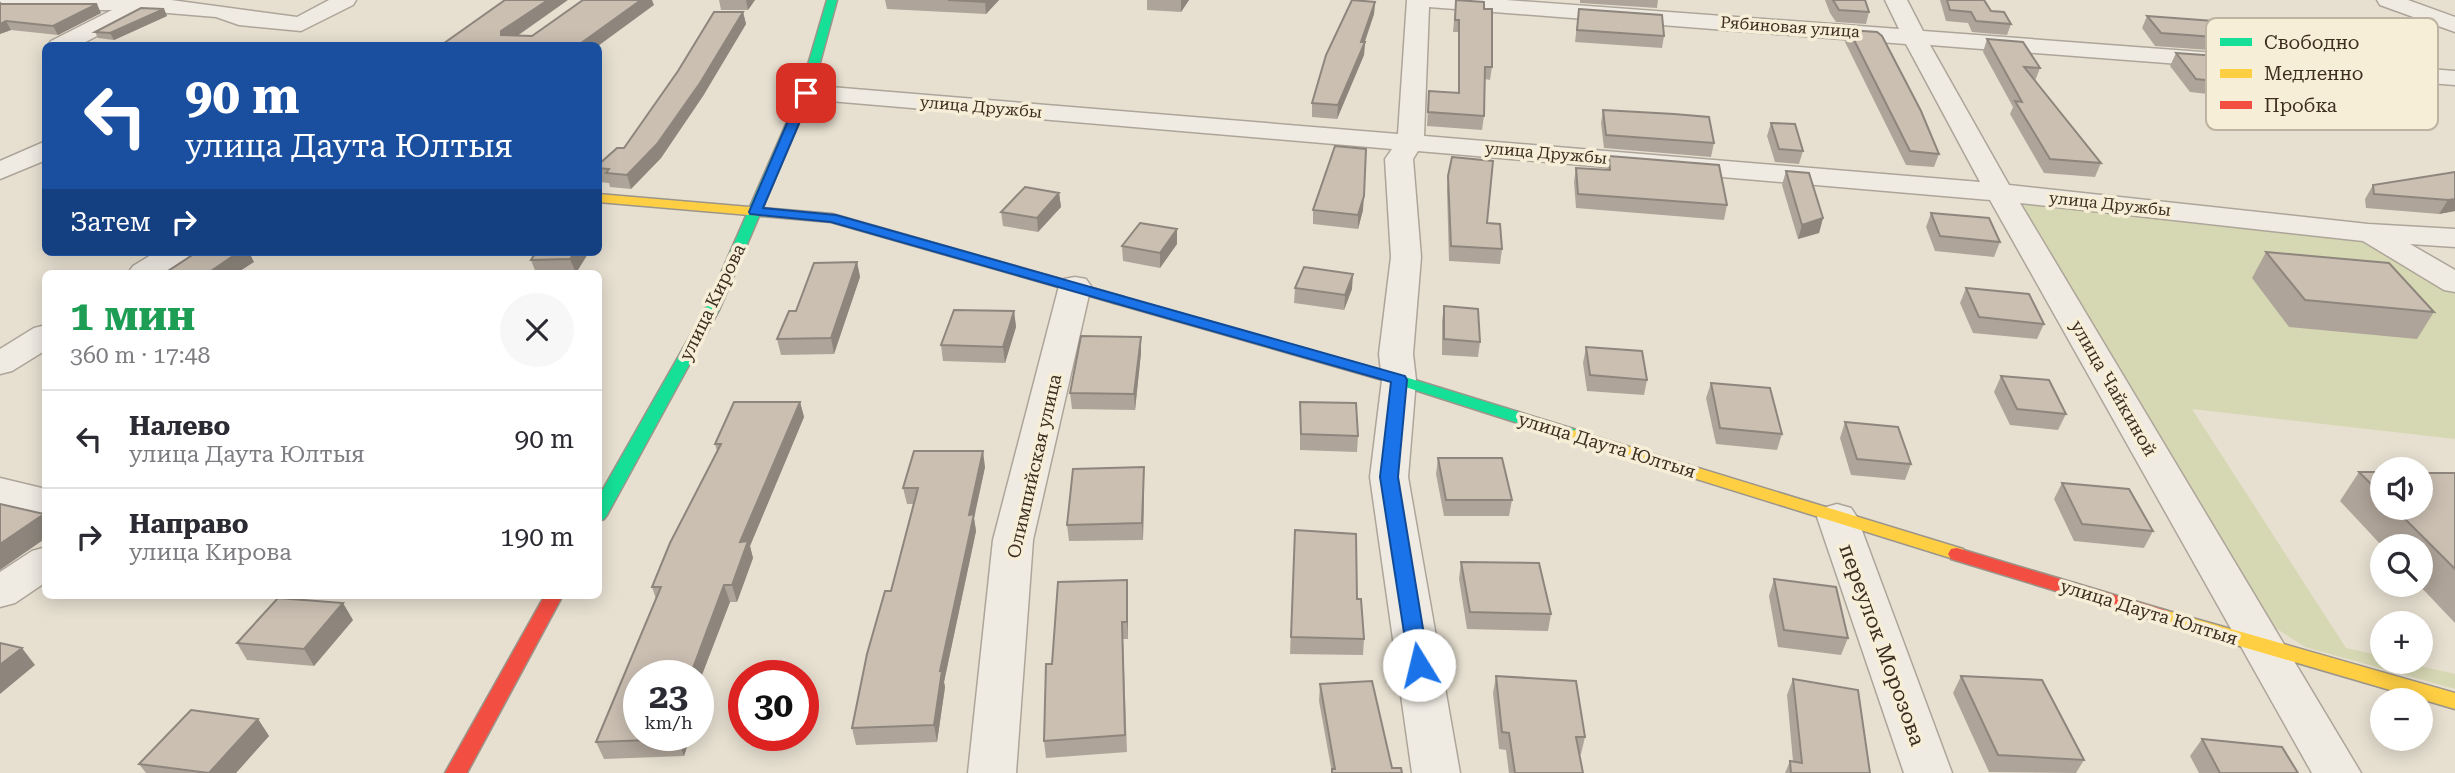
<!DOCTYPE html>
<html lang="ru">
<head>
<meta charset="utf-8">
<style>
	body { margin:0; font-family:"Roboto Serif",serif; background:#f7f7f7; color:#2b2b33; height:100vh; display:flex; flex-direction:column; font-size:26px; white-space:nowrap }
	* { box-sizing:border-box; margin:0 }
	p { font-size:23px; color:#7c7c81 }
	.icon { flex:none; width:38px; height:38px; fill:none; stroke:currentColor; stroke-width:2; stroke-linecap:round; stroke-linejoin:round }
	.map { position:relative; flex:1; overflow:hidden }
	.drawer { position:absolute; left:42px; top:270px; width:560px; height:329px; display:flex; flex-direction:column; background:#fff; border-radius:10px; box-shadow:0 4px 18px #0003 }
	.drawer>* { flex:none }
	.banner { position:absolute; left:42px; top:42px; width:560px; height:214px; border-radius:10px; box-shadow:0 4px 18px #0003; background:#1a4fa0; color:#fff; overflow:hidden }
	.buttons { position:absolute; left:2370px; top:457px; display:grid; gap:14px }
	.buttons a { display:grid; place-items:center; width:63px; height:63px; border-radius:50%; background:#fff; box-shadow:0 4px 18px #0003; font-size:35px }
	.speed { position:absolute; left:623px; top:660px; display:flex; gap:14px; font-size:35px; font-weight:700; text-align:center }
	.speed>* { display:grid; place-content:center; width:91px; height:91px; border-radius:50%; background:#fff; box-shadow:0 4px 18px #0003; line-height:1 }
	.speed small { font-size:18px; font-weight:400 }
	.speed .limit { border:10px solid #d22; background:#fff; color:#111 }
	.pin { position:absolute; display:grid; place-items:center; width:60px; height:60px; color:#fff; margin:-30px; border-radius:14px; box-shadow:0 4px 10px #0006 }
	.me { position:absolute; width:77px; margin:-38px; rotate:351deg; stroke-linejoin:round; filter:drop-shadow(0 0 5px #0008) }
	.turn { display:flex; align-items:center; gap:24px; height:147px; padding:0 28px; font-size:32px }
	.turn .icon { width:91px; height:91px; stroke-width:2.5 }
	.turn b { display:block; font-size:49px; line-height:60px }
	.then { display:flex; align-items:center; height:66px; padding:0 28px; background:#0003; gap:14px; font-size:26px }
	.round { display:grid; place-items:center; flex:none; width:74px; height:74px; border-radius:37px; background:#f7f7f7 }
	.head { display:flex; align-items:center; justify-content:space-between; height:119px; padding:0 28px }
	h1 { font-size:42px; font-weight:700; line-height:52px; color:#1e9e55 }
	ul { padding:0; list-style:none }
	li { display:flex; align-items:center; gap:21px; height:98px; padding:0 28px; border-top:2px solid #e1e1e2 }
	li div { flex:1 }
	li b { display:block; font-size:26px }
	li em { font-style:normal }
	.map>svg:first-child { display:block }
	.green { fill:#d6d7b3 }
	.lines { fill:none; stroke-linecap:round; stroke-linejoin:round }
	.street-casing { stroke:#ada599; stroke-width:3 }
	.fast-casing { stroke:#9c958a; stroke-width:3 }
	.slow-casing { stroke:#9c958a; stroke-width:3 }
	.jam-casing { stroke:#9c958a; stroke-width:3 }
	.street { fill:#efebe3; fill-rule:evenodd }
	.fast { fill:#16e098; fill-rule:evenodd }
	.slow { fill:#ffcf43; fill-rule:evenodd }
	.jam { fill:#f24e42; fill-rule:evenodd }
	.wall { fill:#afa499 }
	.shaded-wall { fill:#8e867d }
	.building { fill:#cbbfb2; stroke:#8e867d; stroke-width:2 }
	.route { fill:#1a73e8; stroke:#114b97; stroke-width:2 }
	.labels { text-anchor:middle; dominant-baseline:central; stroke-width:7; stroke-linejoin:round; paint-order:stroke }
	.far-street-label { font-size:16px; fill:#3d2e20; stroke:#f7eed8 }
	.street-label { font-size:18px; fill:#3d2e20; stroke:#f7eed8 }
	.near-street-label { font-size:21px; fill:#3d2e20; stroke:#f7eed8 }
	.key { fill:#f7eed8; stroke:#bfb4a1; stroke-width:2 }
	.key-label { font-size:19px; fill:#3d2e20 }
</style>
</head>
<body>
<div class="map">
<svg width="2455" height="773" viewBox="0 0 2455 773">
	<rect width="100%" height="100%" fill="#e7e0d1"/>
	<path class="green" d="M2019,199L2355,235L2455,291V439L2192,409L2346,648L2382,656V662H2403L2455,674V689L2305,647L2271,625Z"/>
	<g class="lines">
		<g class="street-casing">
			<path id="street" d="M0,0H171L297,17L329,0H356L353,5L301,31L239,25L216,17L144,11L78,46H48L51,41L112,10H7L0,8Z
				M1407,0H1506L1899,29L1885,0H1907L1923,31L2455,71V85L1930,45L2009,185L2368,224L2455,229V247L2410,244L2455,270V292L2444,290L2363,241L2020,203L2361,773H2312L1990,200L1418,151L1413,159L1421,257L1413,354L1416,380L1408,477L1460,773H1412L1370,477L1382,380L1379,354L1391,257L1385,159L1392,149L806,99L797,97L794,92L797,87L806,85L1398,134ZM1429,7L1906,44L1980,182L1424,136Z
				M2377,0H2408L2455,17V32L2380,5Z
				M46,141V160L0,179V161Z
				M156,252H192C176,275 153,273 128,273L133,266Z
				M1075,277L1086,279L1091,286L1033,540L1016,773H968L993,540L1059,286L1064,279Z
				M46,325V350L12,371L0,374V349L34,328Z
				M0,478L46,489V515L0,504Z
				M1837,504L1851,508L1857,517L1952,773H1904L1817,517L1823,508Z
				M46,547V582L15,603L0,607V572L32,551Z"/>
		</g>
		<g class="fast-casing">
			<path id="fast" d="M827,0H837L812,92L719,310L607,515L604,519L598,521V498L705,310L800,92Z
				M1119,296L1405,377L1580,431L1582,435L1574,440L1568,439L1393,383L1114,303L1112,300L1114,297Z"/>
		</g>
		<g class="slow-casing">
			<path id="slow" d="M598,194L832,214L1124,297L1126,300L1124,303H1114L831,222L598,202Z
				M1574,430L1963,549L1966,554L1963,559L1957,560L1568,439L1566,435Z
				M2161,609L2455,693V709L2154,621L2151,616L2154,611Z"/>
		</g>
		<g class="jam-casing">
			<path id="jam" d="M1957,548L2168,611L2171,616L2168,621L2161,623L1951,559L1948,554L1951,549Z
				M545,595H563L467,773H445Z"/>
		</g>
		<use href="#street" class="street"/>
		<use href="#fast" class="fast"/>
		<use href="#slow" class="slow"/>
		<use href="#jam" class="jam"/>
	</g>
	<path class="wall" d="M719,0H755L748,10H721Z
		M885,0H999L986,14L887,9Z
		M1147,0H1189L1181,12L1147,10Z
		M1456,0L1484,9L1492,67L1490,80L1485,79L1484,116L1482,130L1427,126L1429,91L1458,93V32H1453Z
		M1580,0H1658L1657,8L1580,3Z
		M1825,0H1865L1869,12L1866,24L1836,22L1830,13Z
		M1940,0H1984L1991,11L2011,24L2007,35L1972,32L1968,23L1946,21Z
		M1375,2L1374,14L1365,42L1364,55L1337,119L1312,117V103Z
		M0,3L101,13L58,35L11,30L0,34Z
		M164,9L167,16L114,40L98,38L95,32Z
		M1579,9L1664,36L1662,48L1575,42Z
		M743,12L746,24L703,96L661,158L631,189L610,187L609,183L600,182L598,178V165L624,148Z
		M2147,16L2228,38L2222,51L2155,46L2142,28Z
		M1849,30L1939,154L1934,167L1906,165L1845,42Z
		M1987,39L2040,68L2035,81L2101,163L2095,177L2044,173L2010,114L2013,107L1983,52Z
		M2176,53L2268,87L2261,100L2190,92L2170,66Z
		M1603,110L1714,143L1711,157L1604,148L1601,123Z
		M1771,123L1803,151L1799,164L1775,162L1767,136Z
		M1609,156L1727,205L1724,220L1576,208L1574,182L1576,168L1606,170Z
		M1786,171L1823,218L1819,233L1798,239L1782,185Z
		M2455,172V211L2439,214L2366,208L2365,199L2373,185Z
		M1448,176L1487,223L1502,249L1500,264L1449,261L1447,190Z
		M1059,193L1061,207L1038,232L1003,226L1001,212Z
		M1313,210H1363L1358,229L1313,224Z
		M1931,213L2000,242L1994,257L1935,251L1926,227Z
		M1177,244L1160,268L1123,261L1122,246Z
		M589,252L576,273H536L531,260Z
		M2266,252L2434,312L2417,339L2289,327L2252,278Z
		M857,262L860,277L834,354L781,355L777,339L796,311Z
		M1295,288L1352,289L1344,310L1294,303Z
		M1966,288L2044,324L2037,339L1973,333L1960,303Z
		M1444,306L1480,342L1478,357L1442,355V321Z
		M1014,311L1016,327L1005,363L943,361L941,345Z
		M1141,337V353L1135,410L1072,409L1070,393Z
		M1586,347L1647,380L1644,395L1587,391L1583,363Z
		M2001,376L2066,414L2058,430L2010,425L1994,392Z
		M1711,383L1782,434L1777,450L1716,444L1706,398Z
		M800,402L804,417L750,546L753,558L737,602H730L700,680L704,692L684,756L604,759L596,742L656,599L652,587L717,451L715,444Z
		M1300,402L1358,436L1357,452L1300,450Z
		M1845,422L1911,464L1905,480L1851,475L1840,438Z
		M1438,458L1512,500L1509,516H1444L1436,474Z
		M985,467L974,518L976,531L944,682L945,687L937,742L856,745L852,728L891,591L913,504H907L903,488Z
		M2359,472H2382V508H2420L2455,473V623L2418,584H2420V546H2382L2340,501Z
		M2062,483L2153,531L2144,548L2074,541L2054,499Z
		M1144,484L1143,540L1069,541L1067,525Z
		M1295,530L1357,599L1364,639L1363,655L1290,654Z
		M1461,562L1551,614L1548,631L1467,629L1459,579Z
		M1774,579L1848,638L1841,655L1778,647L1769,596Z
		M1127,580L1128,639H1123L1127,752L1046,758L1044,741L1052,664Z
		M353,620L314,666L247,660L237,643Z
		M1496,676L1585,737L1581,754H1579L1583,773H1509L1506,750L1499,749L1493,693Z
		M1961,676L2084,760L2076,773L1989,772L1953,693Z
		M1793,679L1870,773H1785L1790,761H1793L1787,695Z
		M1320,684L1392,768L1402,773H1332L1319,701Z
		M258,719L269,736L236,773H146L139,764Z
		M2202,739L2298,773H2199L2190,756Z"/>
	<path class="shaded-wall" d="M548,0H568L506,44L501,35V31Z
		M641,0H652L654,5L598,46H577Z
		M746,0H755L748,10Z
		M987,0H999L986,14L985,2Z
		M1181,0H1189L1181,12Z
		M1375,2L1374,14L1363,46L1365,42L1364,55L1337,119L1338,105Z
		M97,4L101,13L58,35L53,26Z
		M164,9L167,16L114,40L110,33Z
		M743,12L746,24L703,96L661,158L631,189L627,175Z
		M6,21L11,30L0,34V24Z
		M1059,193L1061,207L1038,232L1037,218Z
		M1364,196L1363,210L1358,229V215Z
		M2455,199V211L2439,214L2448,200Z
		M1823,218L1819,233L1798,239L1802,225Z
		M1177,229V244L1160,268V253Z
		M239,252H249L254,262L237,273H208Z
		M575,252H589L576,273L570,259Z
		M857,262L860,277L834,354L831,338Z
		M1353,274L1352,289L1344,310L1345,295Z
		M1014,311L1016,327L1005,363L1003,347Z
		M1141,337V353L1135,410L1134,394Z
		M800,402L804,417L750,546L753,558L737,602L732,585L740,542Z
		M983,451L985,467L974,518L976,531L944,682L945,687L937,742L934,725L940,671L969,515Z
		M1144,467V484L1143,540L1142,523Z
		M44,514L46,516V538L0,570V544Z
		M1127,580L1128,597V639L1127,622Z
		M724,585L730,602L700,680L704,692L698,711V676H690Z
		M343,603L353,620L314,666L304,649Z
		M22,648L35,665L0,694V665Z
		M258,719L269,736L236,773H209Z
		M679,735H691L684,756L678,739Z"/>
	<path class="building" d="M505,0H548L501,31V35L532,36L583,0H641L577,46H440Z
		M948,0H987L985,2Z
		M1352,0L1375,2L1361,42H1365L1338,105L1312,103L1326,55Z
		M1456,0L1484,2V9H1492V67H1485L1484,116L1428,112L1429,91L1459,93V20H1455Z
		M1833,0H1865L1869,12L1839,10Z
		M1947,0H1984L1991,11L2004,12L2011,24L1976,21L1971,12L1950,10Z
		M0,3L1,4H97L53,26L6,21L0,24Z
		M141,8L164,9L110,33L95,32Z
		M1579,9L1662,15L1664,36L1577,30Z
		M714,12H743L700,83L657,144L627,175L606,173L609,169L598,168V165L617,148H624L678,71Z
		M2147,16L2214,21L2228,38L2161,33Z
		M1849,30L1877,32L1882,36L1921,111L1939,154L1910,151Z
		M1987,39L2023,42L2040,68L2024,67L2101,163L2050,159L2015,101L2022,102Z
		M2176,53L2245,58L2268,87L2196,79Z
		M1603,110L1674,114L1709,117L1714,143L1606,135Z
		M1771,123L1795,124L1803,151L1779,149Z
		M1335,146L1366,149L1364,196L1358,215L1313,210Z
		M1609,156L1719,165L1727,205L1578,194L1576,168L1610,170Z
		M1452,157L1493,161L1487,223L1500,224L1502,249L1451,246L1448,176Z
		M1786,171L1809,173L1823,218L1802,225Z
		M2455,172V199L2448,200L2374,194L2373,185Z
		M1025,187L1059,193L1037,218L1001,212Z
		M1931,213L1989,218L2000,242L1940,236Z
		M1140,223L1177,229L1160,253L1122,246Z
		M197,252H239L208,273H165Z
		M536,252H575L570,259L531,260Z
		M2266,252L2389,263L2434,312L2305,300Z
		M857,262L831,338L777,339L789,311H796L814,263Z
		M1304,267L1353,274L1345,295L1295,288Z
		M1966,288L2029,294L2044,324L1979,317Z
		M1444,306L1478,309L1480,342L1444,339Z
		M954,310L1014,311L1003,347L941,345Z
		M1081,336L1141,337L1134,394L1070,393Z
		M1586,347L1642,351L1647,380L1590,375Z
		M2001,376L2049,380L2066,414L2017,409Z
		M1711,383L1770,388L1782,434L1720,428Z
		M734,402H800L740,542L748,541L732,585H724L690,676H639V735H679L678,739L596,742L661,587H652L670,543L721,444H715Z
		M1300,402L1356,403L1358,436L1301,434Z
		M1845,422L1898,427L1911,464L1857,459Z
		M914,451H983L969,515L974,514L940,671H942L934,725L852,728L867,654L885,591H891L918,488H903Z
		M1438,458H1502L1512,500H1446Z
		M1144,467L1142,523L1067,525L1073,469Z
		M2359,472H2382V495Z
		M2420,473H2455V569L2394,508H2420Z
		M2062,483L2129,489L2153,531L2082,524Z
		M0,504L44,514L0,544Z
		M1295,530L1356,534L1357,599H1361L1364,639L1291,637Z
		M1461,562L1539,563L1551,614L1470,612Z
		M1774,579L1836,587L1848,638L1784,630Z
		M1127,580V622H1122L1125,735L1044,741L1046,664H1052L1058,582Z
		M278,598L343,603L304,649L237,643Z
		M0,643L22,648L0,665Z
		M1496,676L1576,681L1585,737H1576L1583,773H1515L1509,733L1502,732Z
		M1961,676L2042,680L2084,760L1998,755Z
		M1793,679L1858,690L1870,773H1791L1790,761L1802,763Z
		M1372,681L1392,768H1401L1402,773H1332V769H1335L1320,684Z
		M191,710L258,719L209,773L139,764Z
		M2202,739L2282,747L2298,773H2220Z"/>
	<path class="route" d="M806,89L812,93L763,208L836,215L1405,376L1407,380L1398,477L1429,665L1426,671L1419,673L1412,671L1409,665L1380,477L1391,382L831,222L750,214L749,212L800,93Z"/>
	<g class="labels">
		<g class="far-street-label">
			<text transform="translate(1790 27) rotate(4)">Рябиновая улица</text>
			<text transform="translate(981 107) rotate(5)">улица Дружбы</text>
			<text transform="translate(1546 153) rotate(5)">улица Дружбы</text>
			<text transform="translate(2110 204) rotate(6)">улица Дружбы</text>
		</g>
		<g class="street-label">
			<text transform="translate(712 302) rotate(-64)">улица Кирова</text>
			<text transform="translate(2114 388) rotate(60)">улица Чайкиной</text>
			<text transform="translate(1607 445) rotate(17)">улица Даута Юлтыя</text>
			<text transform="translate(1034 466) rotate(-77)">Олимпийская улица</text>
			<text transform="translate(2149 612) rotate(17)">улица Даута Юлтыя</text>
		</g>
		<g class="near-street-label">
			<text transform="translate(1882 645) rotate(70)">переулок Морозова</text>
		</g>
	</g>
	<rect x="2206" y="18" width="232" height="112" rx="10" class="key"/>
	<rect x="2220" y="38" width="32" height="8" fill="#16e098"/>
	<rect x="2220" y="69" width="32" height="9" fill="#ffcf43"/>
	<rect x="2220" y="101" width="32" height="8" fill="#f24e42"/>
	<g class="key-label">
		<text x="2264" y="49">Свободно</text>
		<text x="2264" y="80">Медленно</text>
		<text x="2264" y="112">Пробка</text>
	</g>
</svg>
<div class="buttons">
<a><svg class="icon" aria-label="sound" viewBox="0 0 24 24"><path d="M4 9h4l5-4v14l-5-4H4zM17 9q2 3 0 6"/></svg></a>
<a><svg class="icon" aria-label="search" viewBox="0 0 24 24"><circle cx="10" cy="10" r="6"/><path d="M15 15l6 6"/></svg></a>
<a>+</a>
<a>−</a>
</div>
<div class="speed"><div>23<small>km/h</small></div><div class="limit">30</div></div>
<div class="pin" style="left:806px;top:93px;background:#d93025"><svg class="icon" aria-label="arrive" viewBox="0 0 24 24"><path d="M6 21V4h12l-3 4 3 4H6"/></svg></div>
<svg class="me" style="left:1419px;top:665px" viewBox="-20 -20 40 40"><circle r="19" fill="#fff"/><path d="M0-13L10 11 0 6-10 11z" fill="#1a73e8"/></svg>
<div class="banner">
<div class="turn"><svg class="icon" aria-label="left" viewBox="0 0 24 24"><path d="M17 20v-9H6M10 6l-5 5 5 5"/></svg><div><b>90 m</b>улица Даута Юлтыя</div></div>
<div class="then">Затем<svg class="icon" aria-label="right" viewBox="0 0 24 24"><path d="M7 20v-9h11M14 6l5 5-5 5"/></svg></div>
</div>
<section class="drawer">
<div class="head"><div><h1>1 мин</h1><p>360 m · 17:48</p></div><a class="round"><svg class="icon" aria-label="close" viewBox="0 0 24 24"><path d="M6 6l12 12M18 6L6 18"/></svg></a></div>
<ul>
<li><svg class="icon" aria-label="left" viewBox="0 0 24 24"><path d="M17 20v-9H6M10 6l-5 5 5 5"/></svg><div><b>Налево</b><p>улица Даута Юлтыя</p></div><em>90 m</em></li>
<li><svg class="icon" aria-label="right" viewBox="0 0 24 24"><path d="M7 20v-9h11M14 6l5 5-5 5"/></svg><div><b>Направо</b><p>улица Кирова</p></div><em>190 m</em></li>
</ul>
</section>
</div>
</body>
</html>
